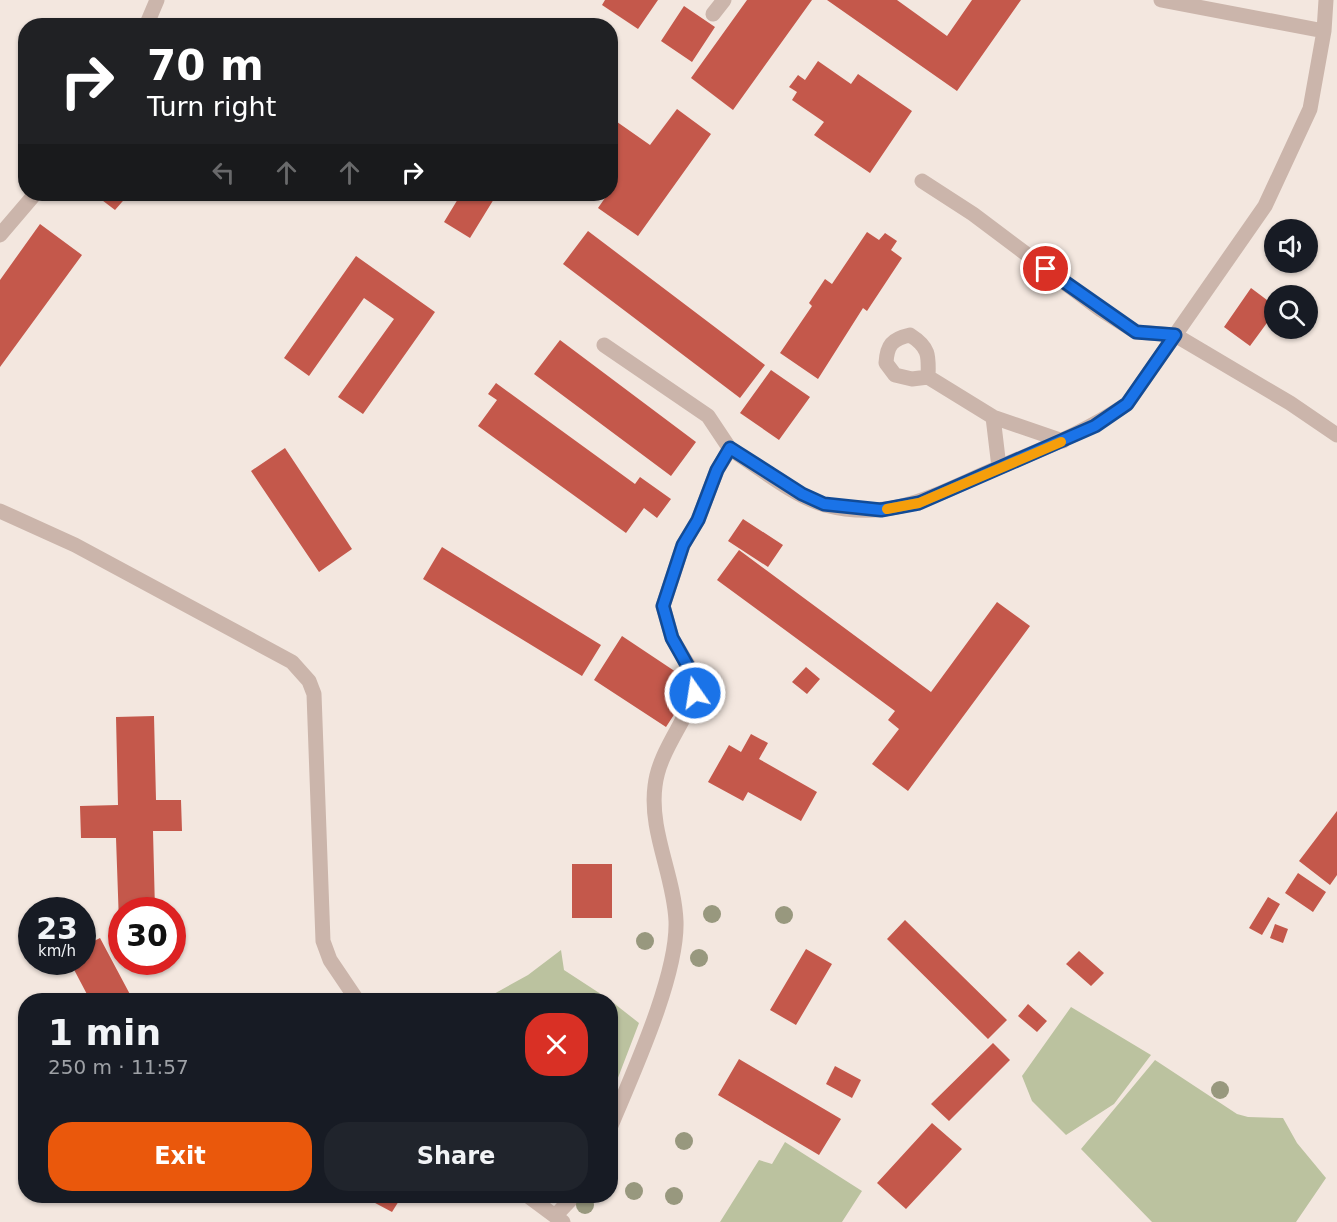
<!DOCTYPE html>
<html lang="en">
<head>
<meta charset="utf-8">
<style>
	body { margin:0; font-family:"DejaVu Sans",sans-serif; background:#20242c; color:#f1f3f6; height:100vh; display:flex; flex-direction:column; font-size:22px; white-space:nowrap }
	* { box-sizing:border-box; margin:0 }
	p { font-size:20px; color:#9ea1a6 }
	.icon { flex:none; width:33px; height:33px; fill:none; stroke:currentColor; stroke-width:2; stroke-linecap:round; stroke-linejoin:round }
	.map { position:relative; flex:1; overflow:hidden }
	.details { position:absolute; left:18px; top:993px; width:600px; height:210px; display:flex; flex-direction:column; background:#171b24; border-radius:24px; box-shadow:0 2px 4px #0004 }
	.details>* { flex:none }
	.hud { position:absolute; left:18px; top:18px; width:600px; height:183px; border-radius:24px; box-shadow:0 2px 4px #0004; background:#202124; color:#fff; overflow:hidden }
	.controls { position:absolute; left:1264px; top:219px; display:grid; gap:12px }
	.controls a { display:grid; place-items:center; width:54px; height:54px; border-radius:50%; background:#171b24; box-shadow:0 2px 4px #0004; font-size:30px }
	.speed { position:absolute; left:18px; top:897px; display:flex; gap:12px; font-size:30px; font-weight:700; text-align:center }
	.speed>* { display:grid; place-content:center; width:78px; height:78px; border-radius:50%; background:#171b24; box-shadow:0 2px 4px #0004; line-height:1 }
	.speed small { font-size:15px; font-weight:400 }
	.speed .limit { border:9px solid #d22; background:#fff; color:#111 }
	.pin { position:absolute; display:grid; place-items:center; width:51px; height:51px; color:#fff; margin:-26px; border:3px solid #fff; border-radius:50%; box-shadow:0 2px 6px #0007 }
	.me { position:absolute; width:66px; margin:-33px; rotate:347deg; stroke-linejoin:round; filter:drop-shadow(0 0 4px #0008) }
	.turn { display:flex; align-items:center; gap:21px; height:126px; padding:0 30px; font-size:27px }
	.turn .icon { width:78px; height:78px; stroke-width:2.5 }
	.turn b { display:block; font-size:42px; line-height:51px }
	.lanes { display:flex; align-items:center; height:57px; padding:0 30px; background:#0003; justify-content:center; gap:30px; direction:ltr }
	.lanes .off { opacity:.35 }
	.round { display:grid; place-items:center; flex:none; width:63px; height:63px; border-radius:24px; background:#20242c }
	.headline { display:flex; align-items:center; justify-content:space-between; height:102px; padding:0 30px }
	h1 { font-size:36px; font-weight:700; line-height:45px }
	.cta { display:flex; gap:12px; margin-top:auto; padding:12px 30px }
	.cta a { flex:1; height:69px; border-radius:24px; background:#ea580c; color:#fff; font-size:24px; font-weight:700; line-height:69px; text-align:center }
	.cta a+a { background:#20242c; color:#f1f3f6 }
	.map>svg:first-child { display:block }
	.green { fill:#bbc29f }
	.building { fill:#c4584b }
	.lines { fill:none; stroke-linecap:round; stroke-linejoin:round }
	.minor { stroke:#cbb5ab; stroke-width:15 }
	.tree { fill:#98987e }
	.route-casing { stroke:#114b97; stroke-width:15 }
	.route { stroke:#1a73e8; stroke-width:10 }
	.slow { stroke:#f59e0b; stroke-width:10 }
</style>
</head>
<body>
<div class="map">
<svg width="1337" height="1222" viewBox="0 0 1337 1222">
	<rect width="100%" height="100%" fill="#f3e7df"/>
	<path class="green" d="M561,950L564,970L610,1000H483L528,975Z
		M611,1001L639,1023L611,1096Z
		M1071,1007L1151,1055L1114,1104L1066,1135L1032,1101L1022,1076Z
		M1155,1060L1237,1114L1248,1117L1283,1118L1297,1143L1326,1178L1296,1222H1152L1081,1149Z
		M785,1142L862,1191L842,1222H720L759,1160L772,1164Z"/>
	<path class="building" d="M605,0H658L638,29L602,5Z
		M747,0H812L733,110L691,78Z
		M827,0H897L947,36L972,0H1021L957,91Z
		M684,6L715,27L692,62L661,41Z
		M818,61L851,84L858,74L912,111L870,173L814,135L824,122L792,100L797,92L789,87L798,75L805,80Z
		M677,109L711,134L638,236L598,208L605,198L600,194H610V117L650,145Z
		M94,194H129L115,210Z
		M461,194H497L470,238L444,222Z
		M40,224L82,255L0,367V280Z
		M588,231L765,365L740,398L563,264Z
		M867,232L879,240L885,233L897,241L891,250L902,258L867,311L863,308L818,379L780,353L812,306L809,303L825,279L832,284Z
		M356,256L435,312L363,414L338,397L394,319L364,298L309,376L284,358Z
		M1251,288L1275,306V312L1250,346L1224,327Z
		M560,340L696,442L671,476L534,374Z
		M771,370L810,397L779,440L740,413Z
		M496,383L635,484L640,477L671,499L657,518L644,508L626,533L478,426L497,400L488,394Z
		M285,448L352,549L319,572L251,471Z
		M743,519L783,545L768,567L728,541Z
		M442,547L601,645L582,676L423,579Z
		M739,550L931,692L997,602L1030,626L908,791L872,764L899,729L888,720L895,711L717,580Z
		M622,636L694,684L666,727L594,680Z
		M806,667L820,679L807,694L792,682Z
		M154,716L156,800H181L182,831H153L155,910H122V923H119L116,838H81L80,806L118,805L116,717Z
		M751,734L768,743L759,759L817,792L801,821L748,792L743,801L708,782L729,745L741,752Z
		M1337,811V875L1330,885L1299,861Z
		M572,864H612V918H572Z
		M1298,873L1326,892L1313,912L1285,893Z
		M1268,897L1280,904L1262,935L1249,928Z
		M905,920L1007,1020L988,1039L887,939Z
		M1275,924L1288,929L1283,943L1270,938Z
		M100,938L133,1000H90L70,962H82V947Z
		M806,949L832,964L796,1025L770,1010Z
		M1079,951L1104,973L1091,986L1066,964Z
		M1028,1004L1047,1021L1037,1032L1018,1016Z
		M993,1043L1010,1060L949,1121L931,1104Z
		M739,1059L841,1119L819,1155L718,1095Z
		M835,1066L861,1080L852,1098L826,1084Z
		M932,1123L962,1149L906,1209L877,1183Z
		M362,1196H402L392,1212Z"/>
	<g class="lines">
		<path class="minor" d="M1161,0L1324,31
			M713,14L724,0
			M146,26L157,0
			M922,181L973,214L1101,310L1136,332L1175,335L1290,403L1337,435
			M0,235L35,194
			M604,345L708,416L730,449
			M928,377C929,355 929,347 910,335C892,339 887,345 886,363L895,375L912,379L928,377L993,417L1063,441
			M993,417L999,467
			M0,511L75,545L292,662L309,681L314,694L323,941L330,960L357,1000
			M610,1128C632,1075 678,976 676,921C674,875 649,831 655,786C659,750 688,720 697,686L693,673L672,638L663,606L683,545L698,520L717,470L730,449C757,466 795,497 825,505C895,523 939,492 1000,467C1046,447 1086,432 1127,404L1265,206L1310,109L1324,31L1326,0
			M528,1196L563,1222
			M555,1216L574,1196"/>
	</g>
	<g class="tree">
		<circle cx="712" cy="914" r="9"/>
		<circle cx="784" cy="915" r="9"/>
		<circle cx="645" cy="941" r="9"/>
		<circle cx="699" cy="958" r="9"/>
		<circle cx="1220" cy="1090" r="9"/>
		<circle cx="684" cy="1141" r="9"/>
		<circle cx="634" cy="1191" r="9"/>
		<circle cx="674" cy="1196" r="9"/>
		<circle cx="585" cy="1205" r="9"/>
	</g>
	<g class="lines">
		<g class="route-casing">
			<path id="route" d="M695,693V679L672,638L663,606L683,545L698,520L717,470L730,448L802,494L824,504L881,510L919,503L1095,426L1127,404L1175,335L1136,332L1046,269"/>
		</g>
		<use href="#route" class="route"/>
		<path class="slow" d="M887,509L919,503L1061,442"/>
	</g>
</svg>
<div class="controls">
<a><svg class="icon" aria-label="sound" viewBox="0 0 24 24"><path d="M4 9h4l5-4v14l-5-4H4zM17 9q2 3 0 6"/></svg></a>
<a><svg class="icon" aria-label="search" viewBox="0 0 24 24"><circle cx="10" cy="10" r="6"/><path d="M15 15l6 6"/></svg></a>
</div>
<div class="speed"><div>23<small>km/h</small></div><div class="limit">30</div></div>
<div class="pin" style="left:1046px;top:269px;background:#d93025"><svg class="icon" aria-label="arrive" viewBox="0 0 24 24"><path d="M6 21V4h12l-3 4 3 4H6"/></svg></div>
<svg class="me" style="left:695px;top:693px" viewBox="-20 -20 40 40"><circle r="17" fill="#1a73e8" stroke="#fff" stroke-width="3"/><path d="M0-11L8 9 0 5-8 9z" fill="#fff"/></svg>
<div class="hud">
<div class="turn"><svg class="icon" aria-label="right" viewBox="0 0 24 24"><path d="M7 20v-9h11M14 6l5 5-5 5"/></svg><div><b>70 m</b>Turn right</div></div>
<div class="lanes"><svg class="icon off" aria-label="left" viewBox="0 0 24 24"><path d="M17 20v-9H6M10 6l-5 5 5 5"/></svg><svg class="icon off" aria-label="ahead" viewBox="0 0 24 24"><path d="M12 20V5M6 11l6-6 6 6"/></svg><svg class="icon off" aria-label="ahead" viewBox="0 0 24 24"><path d="M12 20V5M6 11l6-6 6 6"/></svg><svg class="icon" aria-label="right" viewBox="0 0 24 24"><path d="M7 20v-9h11M14 6l5 5-5 5"/></svg></div>
</div>
<section class="details">
<div class="headline"><div><h1>1 min</h1><p>250 m · 11:57</p></div><a class="round" style="background:#d93025;color:#fff"><svg class="icon" aria-label="close" viewBox="0 0 24 24"><path d="M6 6l12 12M18 6L6 18"/></svg></a></div>
<div class="cta"><a>Exit</a><a>Share</a></div>
</section>
</div>
</body>
</html>
